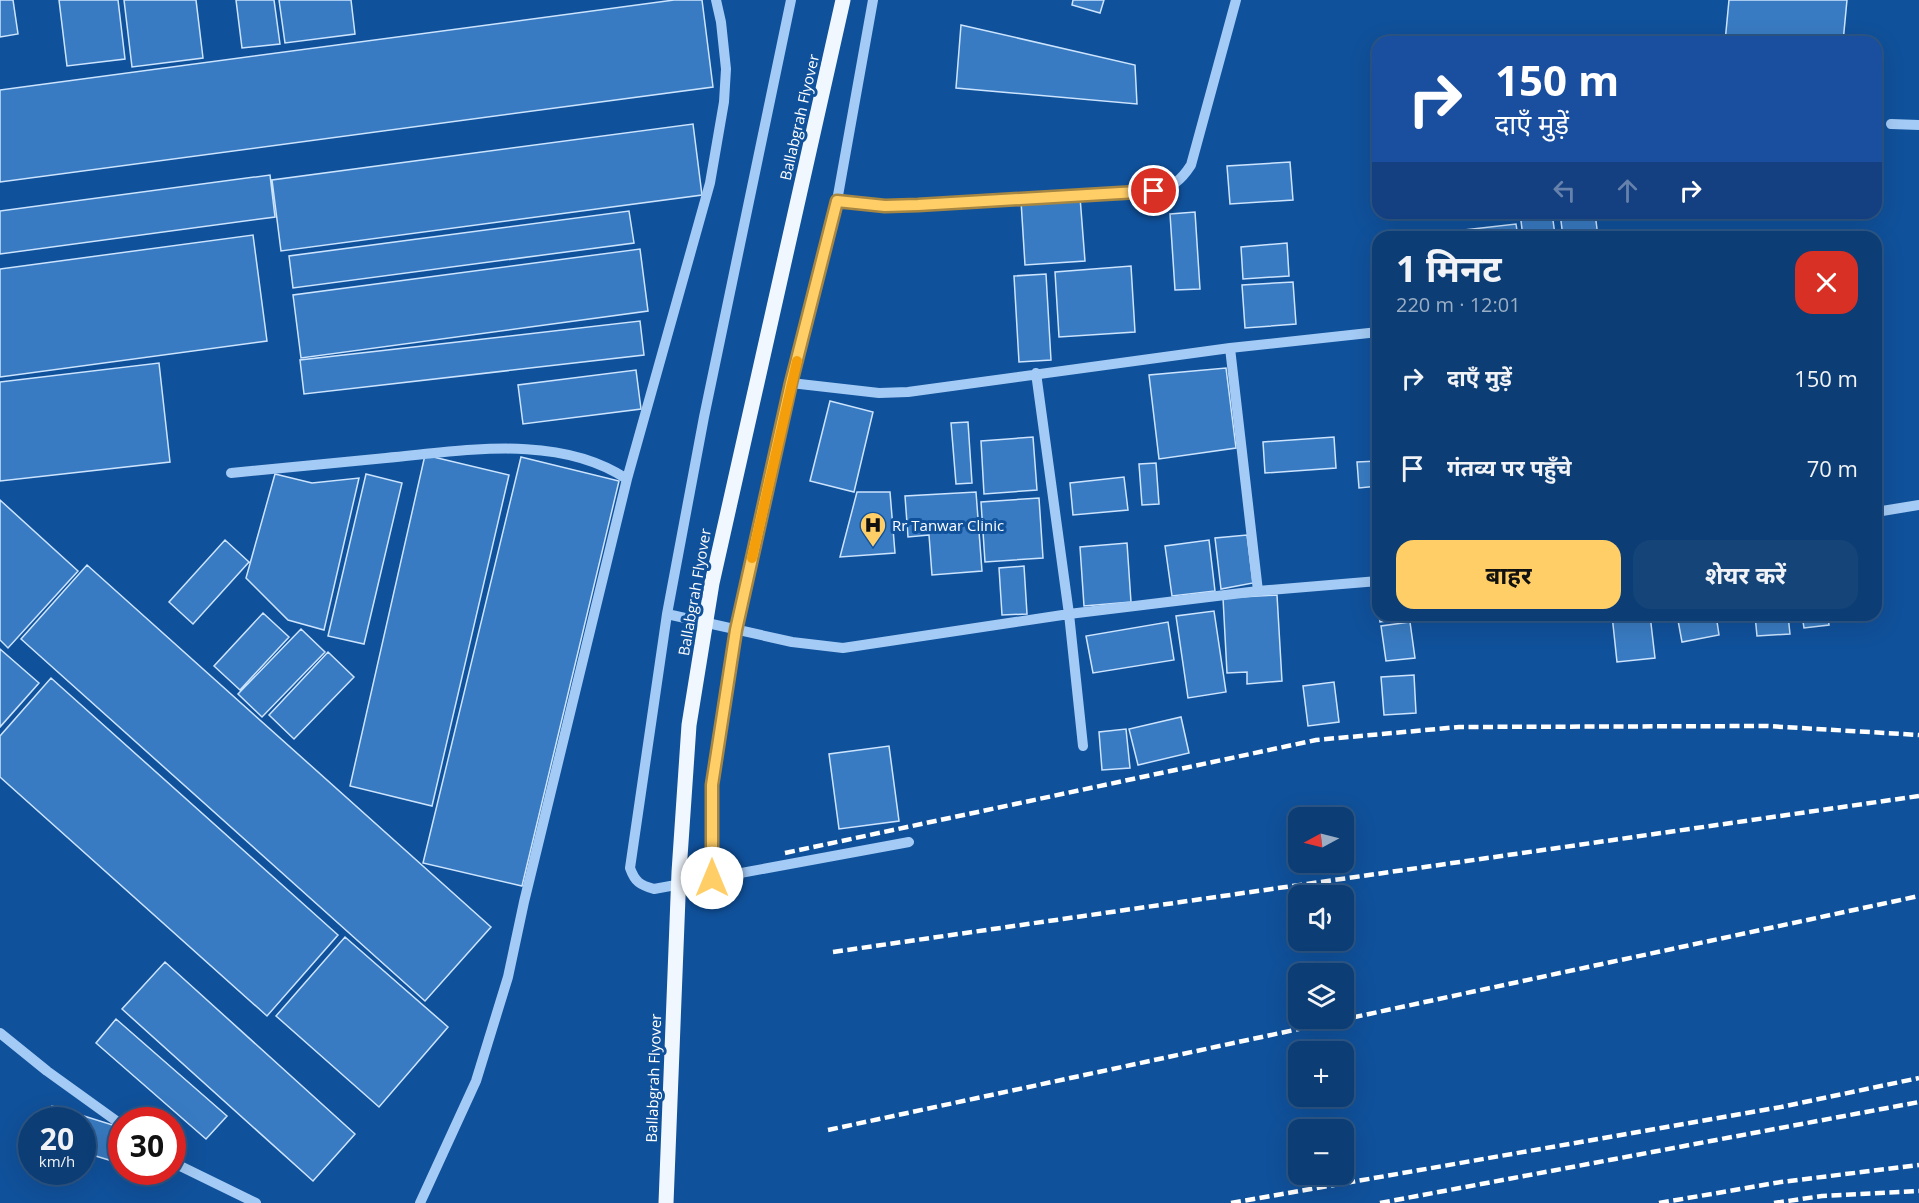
<!DOCTYPE html>
<html lang="hi">
<head>
<meta charset="utf-8">
<style>
	body { margin:0; font-family:"Open Sans","Noto Sans Devanagari",sans-serif; background:#154479; color:#f1f3f6; height:100vh; display:flex; flex-direction:column; font-size:22px; white-space:nowrap }
	* { box-sizing:border-box; margin:0 }
	p { font-size:20px; color:#9aaec5 }
	.icon { flex:none; width:33px; height:33px; fill:none; stroke:currentColor; stroke-width:2; stroke-linecap:round; stroke-linejoin:round }
	.map { position:relative; flex:1; overflow:hidden }
	.panel { position:absolute; left:1372px; top:231px; width:510px; height:390px; display:flex; flex-direction:column; background:#0c3d74; border-radius:18px; box-shadow:0 6px 24px #0002,0 0 0 2px #2c5686 }
	.panel>* { flex:none }
	.top-card { position:absolute; left:1372px; top:36px; width:510px; height:183px; border-radius:18px; box-shadow:0 6px 24px #0002,0 0 0 2px #2c5686; background:#1a4fa0; color:#fff; overflow:hidden }
	.needle { width:39px; rotate:263deg }
	.buttons { position:absolute; left:1288px; top:807px; display:grid; gap:12px }
	.buttons a { display:grid; place-items:center; width:66px; height:66px; border-radius:12px; background:#0c3d74; box-shadow:0 6px 24px #0002,0 0 0 2px #2c5686; font-size:30px }
	.speed { position:absolute; left:18px; top:1107px; display:flex; gap:12px; font-size:30px; font-weight:700; text-align:center }
	.speed>* { display:grid; place-content:center; width:78px; height:78px; border-radius:50%; background:#0c3d74; box-shadow:0 6px 24px #0002,0 0 0 2px #2c5686; line-height:1 }
	.speed small { font-size:15px; font-weight:400 }
	.speed .limit { border:9px solid #d22; background:#fff; color:#111 }
	.pin { position:absolute; display:grid; place-items:center; width:51px; height:51px; color:#fff; margin:-26px; border:3px solid #fff; border-radius:50%; box-shadow:0 2px 6px #0007 }
	.me { position:absolute; width:66px; margin:-33px; rotate:0deg; stroke-linejoin:round; filter:drop-shadow(0 0 4px #0008) }
	.turn { display:flex; align-items:center; gap:21px; height:126px; padding:0 24px; font-size:27px }
	.turn .icon { width:78px; height:78px; stroke-width:2.5 }
	.turn b { display:block; font-size:42px; line-height:51px }
	.lanes { display:flex; align-items:center; height:57px; padding:0 24px; background:#0003; justify-content:center; gap:30px; direction:ltr }
	.lanes .off { opacity:.35 }
	.round { display:grid; place-items:center; flex:none; width:63px; height:63px; border-radius:18px; background:#154479 }
	.summary { display:flex; align-items:center; justify-content:space-between; height:102px; padding:0 24px }
	h1 { font-size:36px; font-weight:700; line-height:45px }
	.primary-button { display:flex; gap:12px; margin-top:auto; padding:12px 24px }
	.primary-button a { flex:1; height:69px; border-radius:18px; background:#ffce67; color:#111; font-size:24px; font-weight:700; line-height:69px; text-align:center }
	.primary-button a+a { background:#154479; color:#f1f3f6 }
	ul { padding:0; list-style:none }
	li { display:flex; align-items:center; gap:18px; height:90px; padding:0 24px }
	li div { flex:1 }
	li b { display:block; font-size:22px }
	li em { font-style:normal }
	.map>svg:first-child { display:block }
	.building { fill:#397bc2; stroke:#cce4fe; stroke-width:1.5 }
	.lines { fill:none; stroke-linecap:round; stroke-linejoin:round }
	.minor { stroke:#a4cbf5; stroke-width:10 }
	.major { stroke:#f1f7ff; stroke-width:15 }
	.rail { stroke:#fff; stroke-width:4.5; stroke-dasharray:10 4.5; stroke-linecap:butt }
	.route-casing { stroke:#a68643; stroke-width:15 }
	.route { stroke:#ffce67; stroke-width:10 }
	.slow { stroke:#f59e0b; stroke-width:10 }
	.labels { text-anchor:middle; dominant-baseline:central; stroke-width:6; stroke-linejoin:round; paint-order:stroke }
	.street-label { font-size:15px; fill:#fff; stroke:#10519b }
	.poi-label { font-size:15px; fill:#fff; stroke:#10519b; text-anchor:start }
</style>
</head>
<body>
<div class="map">
<svg width="1919" height="1203" viewBox="0 0 1919 1203">
	<rect width="100%" height="100%" fill="#10519b"/>
	<path class="building" d="M0,0H13L18,34L0,37Z
		M59,0H118L125,59L67,66Z
		M124,0H196L203,58L132,67Z
		M236,0H274L280,44L242,48Z
		M279,0H351L355,34L285,43Z
		M674,0H702L713,87L0,182V90Z
		M1073,0H1104L1100,13L1072,5Z
		M1729,0H1847L1843,42H1725Z
		M961,25L1135,65L1137,104L956,88Z
		M693,124L702,195L281,251L272,180Z
		M1290,162L1293,200L1230,204L1227,166Z
		M270,175L275,217L0,254V211Z
		M1080,197L1085,261L1025,265L1021,201Z
		M629,211L634,243L293,288L289,256Z
		M1195,212L1200,289L1175,290L1170,214Z
		M1520,213H1552L1555,235L1523,237Z
		M1560,213H1595L1598,237H1563Z
		M1516,224L1518,237H1429V234Z
		M253,235L267,341L0,377V269Z
		M1287,243L1289,276L1243,279L1241,247Z
		M640,249L648,311L301,358L293,295Z
		M1131,266L1135,332L1059,337L1055,272Z
		M1046,274L1051,360L1019,362L1014,276Z
		M1293,282L1296,324L1245,328L1242,285Z
		M640,321L644,355L304,394L300,360Z
		M159,363L170,462L0,481V382Z
		M1226,368L1236,448L1159,459L1149,375Z
		M636,370L641,409L523,424L518,385Z
		M830,401L873,412L854,492L810,481Z
		M968,422L972,483L956,484L951,423Z
		M1033,437L1037,490L984,494L981,441Z
		M1334,437L1336,468L1265,473L1263,442Z
		M425,455L509,475L432,806L350,786Z
		M521,457L619,481L522,886L423,863Z
		M1378,461V486L1359,488L1357,462Z
		M1156,463L1159,504L1142,505L1139,464Z
		M275,474L312,483L359,478L324,630L288,620L246,578Z
		M366,474L402,483L364,644L328,636Z
		M1124,477L1128,510L1073,515L1070,483Z
		M857,492H890L895,553L840,557Z
		M976,492L982,571L932,575L929,535L908,537L905,496Z
		M1039,498L1043,558L985,562L981,502Z
		M0,500L78,571L8,648L0,640Z
		M1247,535L1253,583L1221,589L1215,538Z
		M225,540L249,562L193,624L169,602Z
		M1209,540L1215,591L1172,596L1165,546Z
		M1127,543L1131,602L1084,606L1080,547Z
		M87,565L491,927L425,1001L21,639Z
		M1024,566L1027,614L1002,615L999,568Z
		M1277,595L1282,681L1247,684V672L1227,673L1223,598Z
		M1214,611L1226,692L1188,698L1176,616Z
		M263,613L289,637L240,690L214,666Z
		M1379,615H1409V618L1380,622Z
		M1612,615H1650L1655,658L1617,662Z
		M1677,615H1716L1719,635L1682,642Z
		M1755,615H1788L1790,634L1757,636Z
		M1802,615H1828L1829,625L1804,628Z
		M1168,622L1174,660L1093,673L1086,636Z
		M1410,622L1415,658L1386,661L1381,626Z
		M301,629L325,652L262,717L238,694Z
		M0,649L39,683L0,727Z
		M328,652L354,677L294,739L269,715Z
		M1414,675L1416,713L1384,715L1381,677Z
		M51,678L338,935L267,1016L0,777V736Z
		M1334,682L1339,722L1308,726L1303,686Z
		M1181,717L1189,753L1138,765L1129,729Z
		M1126,729L1130,768L1102,770L1099,732Z
		M889,746L899,821L839,829L829,754Z
		M345,937L448,1027L379,1107L276,1016Z
		M165,962L355,1134L313,1181L122,1009Z
		M116,1019L227,1116L206,1139L96,1043Z
		M52,1106L119,1127L109,1160L82,1152V1120H48Z"/>
	<g class="lines">
		<path class="minor" d="M791,0L704,417L667,614L630,868C635,882 640,885 654,889L909,842
			M1891,124L1919,125
			M837,201L885,206L918,205L1154,191C1173,186 1180,182 1191,165L1236,0
			M1230,348L1258,591
			M1036,373L1069,614L1083,746
			M791,383L879,393L908,392L1230,348L1378,332
			M231,473C283,468 335,463 386,458C464,451 558,433 627,479
			M1876,512L1919,505
			M667,614L792,642L843,648L1069,614L1258,591L1378,581
			M712,878V785L737,630L791,383L837,201L873,0
			M0,1033L47,1071L122,1125
			M172,1162L256,1203
			M420,1203L476,1081L508,977L524,902L627,479L710,183L724,102L726,69L721,22L716,0"/>
		<path class="major" d="M666,1203L679,872L689,725L712,583L843,0"/>
		<path class="rail" d="M785,853L1316,740L1459,727L1767,726L1919,735
			M833,952L1919,796
			M828,1130L1919,896
			M1231,1203L1781,1107L1919,1078
			M1380,1203L1919,1102
			M1659,1203L1781,1182L1919,1165
			M1774,1203L1822,1196L1919,1191"/>
	</g>
	<g class="lines">
		<g class="route-casing">
			<path id="route" d="M712,878V785L736,630L791,383L837,201L885,206L918,205L1154,191"/>
		</g>
		<use href="#route" class="route"/>
		<path class="slow" d="M752,558L797,361"/>
	</g>
	<defs>
		<g id="hospital-pin" transform="scale(1.35)"><path d="M0 17L-7.5 6A9.5 9.5 0 1 1 7.5 6Z" fill="#ffce67" stroke="#10519b"/><path d="M-5-5h3v3.5h4V-5h3V5h-3V1.5h-4V5h-3Z" fill="#111"/></g>
	</defs>
	<g fill-rule="evenodd">
		<use href="#hospital-pin" x="873" y="525"/>
	</g>
	<g class="labels">
		<g class="street-label">
			<text transform="translate(799 117) rotate(-77)">Ballabgrah Flyover</text>
			<text transform="translate(694 592) rotate(-80)">Ballabgrah Flyover</text>
			<text transform="translate(653 1078) rotate(-88)">Ballabgrah Flyover</text>
		</g>
		<g class="poi-label">
			<text x="892" y="525">Rr Tanwar Clinic</text>
		</g>
	</g>
</svg>
<div class="buttons">
<a><svg class="needle" viewBox="-14 -14 28 28"><path d="M0-13l5 13h-10z" fill="#e53935"/><path d="M0 13l5-13h-10z" fill="#9aaec5"/></svg></a>
<a><svg class="icon" aria-label="sound" viewBox="0 0 24 24"><path d="M4 9h4l5-4v14l-5-4H4zM17 9q2 3 0 6"/></svg></a>
<a><svg class="icon" aria-label="layers" viewBox="0 0 24 24"><path d="M12 4l9 5-9 5-9-5zM3 14l9 5 9-5"/></svg></a>
<a>+</a>
<a>−</a>
</div>
<div class="speed"><div>20<small>km/h</small></div><div class="limit">30</div></div>
<div class="pin" style="left:1154px;top:191px;background:#d93025"><svg class="icon" aria-label="arrive" viewBox="0 0 24 24"><path d="M6 21V4h12l-3 4 3 4H6"/></svg></div>
<svg class="me" style="left:712px;top:878px" viewBox="-20 -20 40 40"><circle r="19" fill="#fff"/><path d="M0-13L10 11 0 6-10 11z" fill="#ffce67"/></svg>
<div class="top-card">
<div class="turn"><svg class="icon" aria-label="right" viewBox="0 0 24 24"><path d="M7 20v-9h11M14 6l5 5-5 5"/></svg><div><b>150 m</b>दाएँ मुड़ें</div></div>
<div class="lanes"><svg class="icon off" aria-label="left" viewBox="0 0 24 24"><path d="M17 20v-9H6M10 6l-5 5 5 5"/></svg><svg class="icon off" aria-label="ahead" viewBox="0 0 24 24"><path d="M12 20V5M6 11l6-6 6 6"/></svg><svg class="icon" aria-label="right" viewBox="0 0 24 24"><path d="M7 20v-9h11M14 6l5 5-5 5"/></svg></div>
</div>
<section class="panel">
<div class="summary"><div><h1>1 मिनट</h1><p>220 m · 12:01</p></div><a class="round" style="background:#d93025;color:#fff"><svg class="icon" aria-label="close" viewBox="0 0 24 24"><path d="M6 6l12 12M18 6L6 18"/></svg></a></div>
<ul>
<li><svg class="icon" aria-label="right" viewBox="0 0 24 24"><path d="M7 20v-9h11M14 6l5 5-5 5"/></svg><div><b>दाएँ मुड़ें</b></div><em>150 m</em></li>
<li><svg class="icon" aria-label="arrive" viewBox="0 0 24 24"><path d="M6 21V4h12l-3 4 3 4H6"/></svg><div><b>गंतव्य पर पहुँचे</b></div><em>70 m</em></li>
</ul>
<div class="primary-button"><a>बाहर</a><a>शेयर करें</a></div>
</section>
</div>
</body>
</html>
